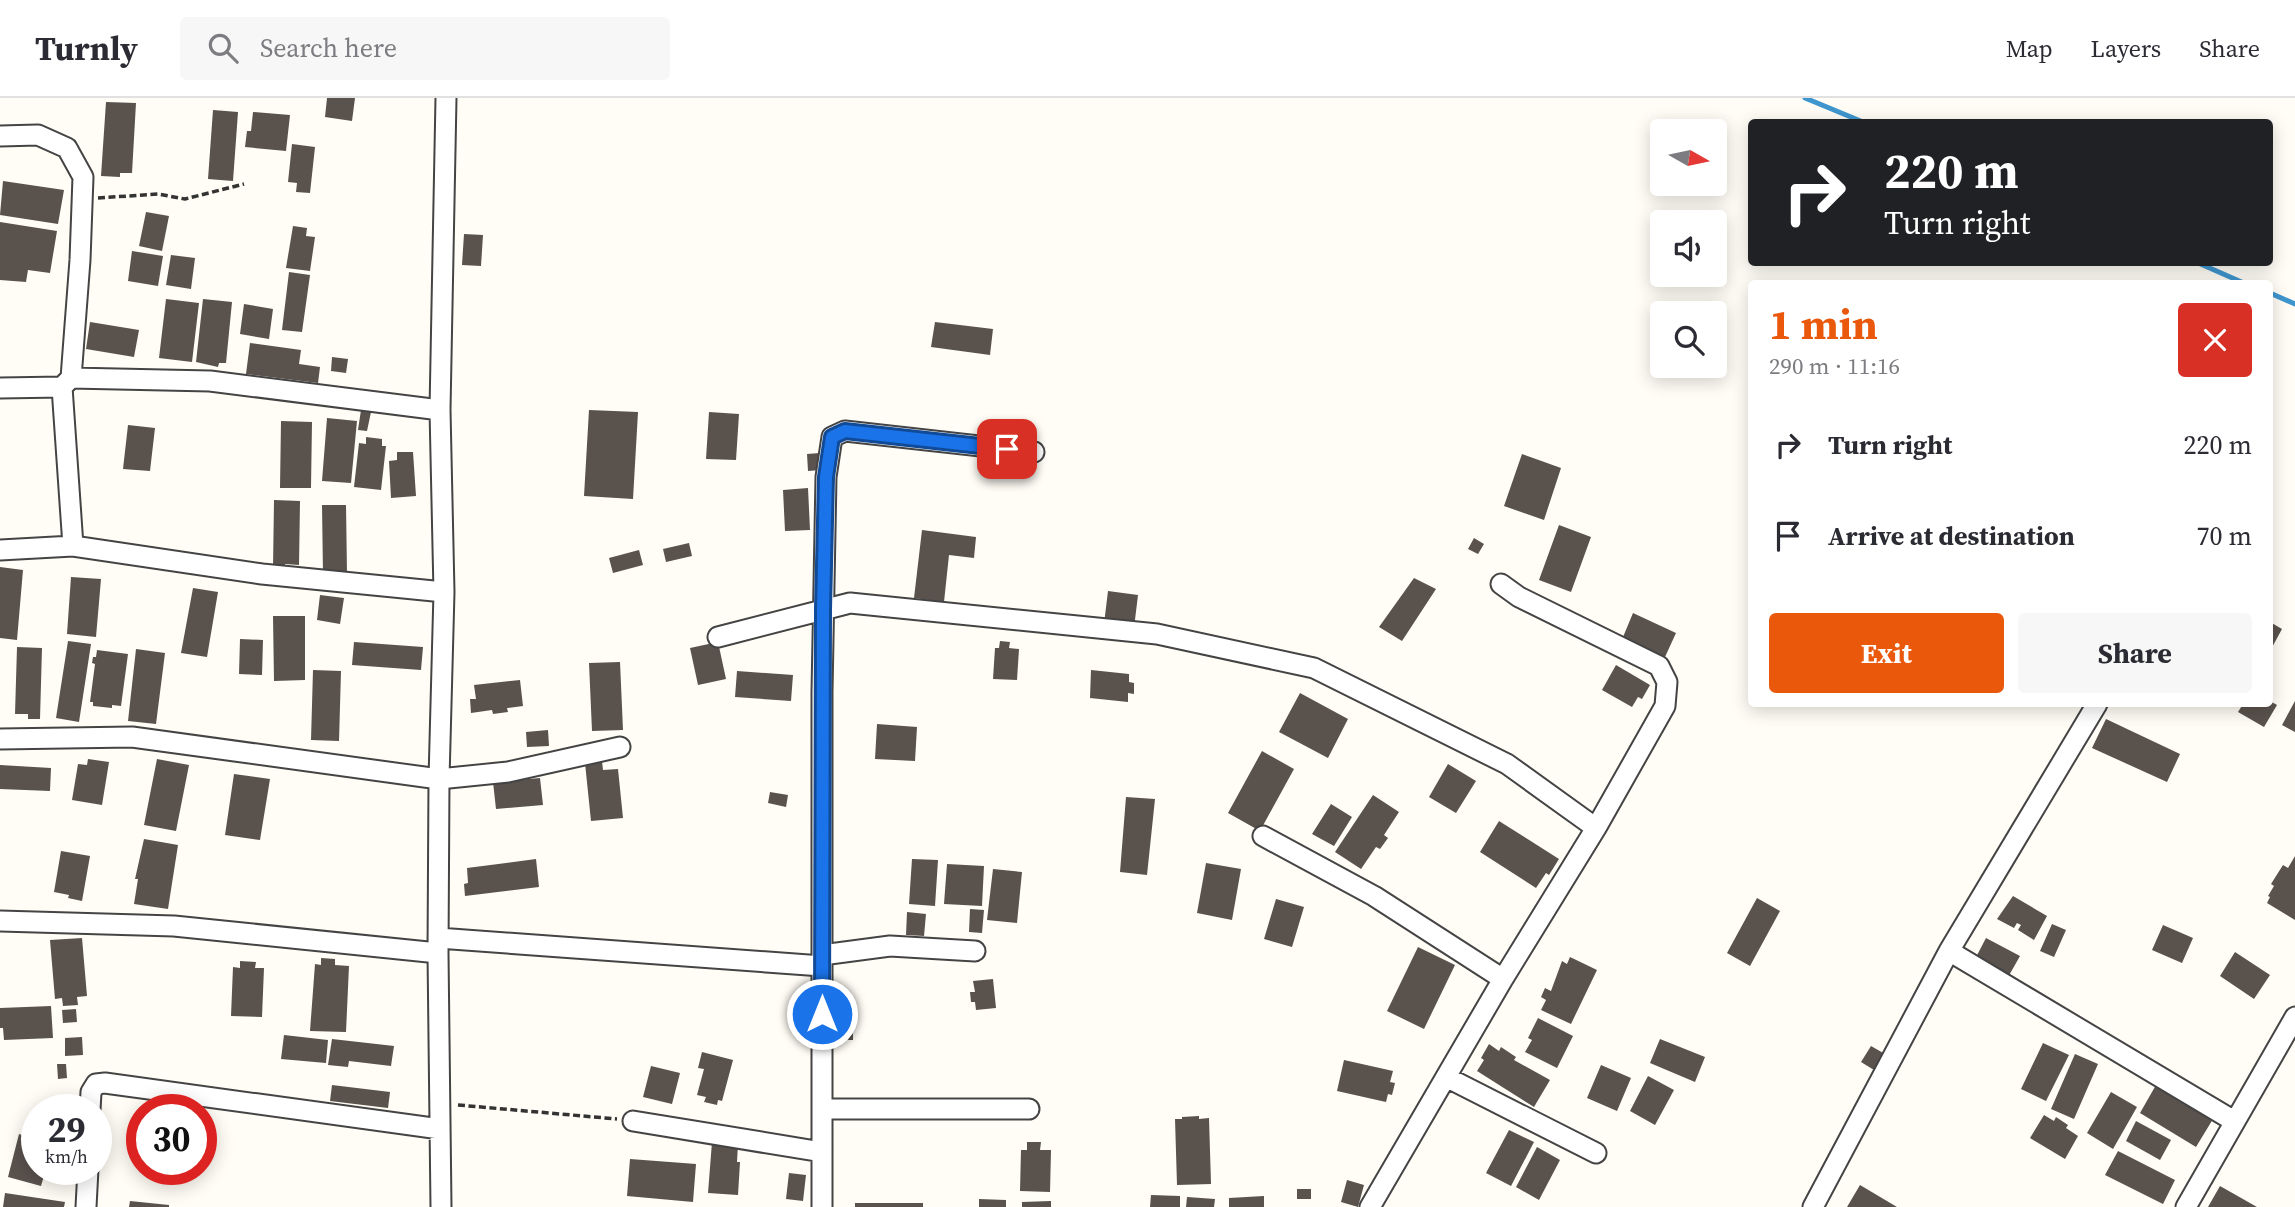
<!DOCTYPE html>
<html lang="en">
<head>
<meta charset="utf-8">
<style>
	body { margin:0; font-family:"Source Serif 4",serif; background:#f7f7f7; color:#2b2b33; height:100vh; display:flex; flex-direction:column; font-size:26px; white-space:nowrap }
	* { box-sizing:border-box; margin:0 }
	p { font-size:23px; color:#7c7c81 }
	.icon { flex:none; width:38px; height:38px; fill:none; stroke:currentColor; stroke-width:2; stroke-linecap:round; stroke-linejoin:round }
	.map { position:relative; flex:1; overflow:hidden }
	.side { position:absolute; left:1748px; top:182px; width:525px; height:427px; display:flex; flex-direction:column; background:#fff; border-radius:7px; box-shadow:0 4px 18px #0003 }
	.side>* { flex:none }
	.guide { position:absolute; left:1748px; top:21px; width:525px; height:147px; border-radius:7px; box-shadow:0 4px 18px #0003; background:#202124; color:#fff; overflow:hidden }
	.needle { width:46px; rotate:99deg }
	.fabs { position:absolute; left:1650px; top:21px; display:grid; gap:14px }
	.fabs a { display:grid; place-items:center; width:77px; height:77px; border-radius:7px; background:#fff; box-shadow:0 4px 18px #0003; font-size:35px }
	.speed { position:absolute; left:21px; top:996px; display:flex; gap:14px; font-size:35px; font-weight:700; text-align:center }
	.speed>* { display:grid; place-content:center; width:91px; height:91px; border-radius:50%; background:#fff; box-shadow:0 4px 18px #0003; line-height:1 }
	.speed small { font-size:18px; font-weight:400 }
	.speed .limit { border:10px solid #d22; background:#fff; color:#111 }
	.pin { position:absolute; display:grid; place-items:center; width:60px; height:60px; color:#fff; margin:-30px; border-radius:14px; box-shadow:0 4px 10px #0006 }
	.me { position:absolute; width:77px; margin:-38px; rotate:0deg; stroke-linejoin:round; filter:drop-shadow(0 0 5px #0008) }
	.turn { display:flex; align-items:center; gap:24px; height:147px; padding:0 21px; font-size:32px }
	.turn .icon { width:91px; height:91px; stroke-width:2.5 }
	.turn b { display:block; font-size:49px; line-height:60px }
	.round { display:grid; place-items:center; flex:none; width:74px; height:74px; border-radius:7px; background:#f7f7f7 }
	.overview { display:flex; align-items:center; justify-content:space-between; height:119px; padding:0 21px }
	h1 { font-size:42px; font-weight:700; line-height:52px; color:#ea580c }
	.button { display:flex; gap:14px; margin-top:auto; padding:14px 21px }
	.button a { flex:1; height:80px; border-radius:7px; background:#ea580c; color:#fff; font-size:28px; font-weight:700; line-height:80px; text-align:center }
	.button a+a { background:#f7f7f7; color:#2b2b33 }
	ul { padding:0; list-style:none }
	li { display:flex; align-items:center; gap:21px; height:91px; padding:0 21px }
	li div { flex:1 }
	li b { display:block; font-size:26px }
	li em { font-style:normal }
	header { display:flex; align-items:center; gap:42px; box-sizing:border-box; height:98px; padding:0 35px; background:#fff; border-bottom:2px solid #e1e1e2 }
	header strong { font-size:33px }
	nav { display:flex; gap:38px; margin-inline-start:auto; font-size:24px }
	.search { width:490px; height:63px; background:#f7f7f7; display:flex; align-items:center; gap:18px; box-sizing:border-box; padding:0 24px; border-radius:7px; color:#7c7c81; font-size:26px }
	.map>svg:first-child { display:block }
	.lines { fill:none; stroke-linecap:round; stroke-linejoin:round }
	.stream { stroke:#3f96cf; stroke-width:5 }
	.building { fill:#5a524d }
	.minor-casing { stroke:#444; stroke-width:23 }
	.path { stroke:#333; stroke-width:3.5; stroke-dasharray:7 3.5; stroke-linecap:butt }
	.minor { stroke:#fff; stroke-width:19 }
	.route-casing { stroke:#114b97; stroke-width:18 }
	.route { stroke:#1a73e8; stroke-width:12 }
</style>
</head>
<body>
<header>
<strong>Turnly</strong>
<div class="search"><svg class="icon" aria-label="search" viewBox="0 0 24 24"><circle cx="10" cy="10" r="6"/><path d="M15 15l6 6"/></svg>Search here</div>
<nav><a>Map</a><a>Layers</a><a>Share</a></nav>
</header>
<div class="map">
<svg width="2295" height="1109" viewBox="0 0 2295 1109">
	<rect width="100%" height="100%" fill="#fffdf5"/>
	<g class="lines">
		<path class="stream" d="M1805,0L1863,24
			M2196,164L2246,186
			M2270,195L2295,206"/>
	</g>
	<path class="building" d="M327,0H355L352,23L325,19Z
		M106,4L136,5L132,75H120V79L101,78Z
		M213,12L238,14L233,83L208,81Z
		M253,14L290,17L286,53L245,49L247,33H251Z
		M292,46L315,49L310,95L296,94L297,85L288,84Z
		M3,83L64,92L58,126L0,117Z
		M146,114L169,118L162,153L139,148Z
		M0,124L57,133L50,175L28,172L26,184L0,182Z
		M293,128L307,130L306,138L315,139L310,173L286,170Z
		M464,136L483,137L481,168L462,167Z
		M132,153L163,158L158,188L128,183Z
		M171,157L195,160L191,191L166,187Z
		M289,174L310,177L302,234L282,232Z
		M166,201L199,205L192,264L159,260Z
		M203,201L232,204L226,265H219L218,269L196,264Z
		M244,206L273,211L269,241L240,236Z
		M90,224L139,232L134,259L86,251Z
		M935,224L993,231L990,257L931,249Z
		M250,245L301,252L299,266L320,269L318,285L246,276Z
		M332,259L348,261L346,275L331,273Z
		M361,312L371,314L367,333L358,332Z
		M589,312L638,314L633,401L584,398Z
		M709,314L739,316L736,362L706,361Z
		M327,320L357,323L351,385L322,383Z
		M281,323L312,324L311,390H280Z
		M128,327L155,330L150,373L123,371Z
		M366,339L382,341V348H386L381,392L354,389L359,345L366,346Z
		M397,354H413L416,398L391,400L389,363L397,362Z
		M820,355L821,372L808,373L807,356Z
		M1522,356L1561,370L1544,422L1504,408Z
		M808,390L810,432L785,433L783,392Z
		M274,402L300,403L299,467L285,466V471H273Z
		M322,407H346L347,476H323Z
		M1559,427L1591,439L1571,494L1539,482Z
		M922,432L976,439L974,460L949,457L944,504L914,500Z
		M1474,440L1484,446L1478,456L1468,451Z
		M689,445L692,458L666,464L663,451Z
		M639,452L643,467L613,475L609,460Z
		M0,469L23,472L17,542L0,540Z
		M71,479L101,481L96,539L67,536Z
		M1414,480L1436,491L1402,543L1379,529Z
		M193,490L218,494L207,559L181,555Z
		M1108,493L1138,497L1134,530L1104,526Z
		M320,497L344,500L340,526L317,522Z
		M1633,515L1676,535L1665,559L1623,539Z
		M273,518H305V582L274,583Z
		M2270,524L2282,531L2270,553Z
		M240,541L263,542L262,577L239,576Z
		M68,543L91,546L79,624L56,620Z
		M1000,543L1010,544L1009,550L1019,551L1017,582L993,581L995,550H999Z
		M354,544L423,549L421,572L352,567Z
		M718,544L726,581L698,587L690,550Z
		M17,549L42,550L40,621H28V616H15Z
		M136,551L165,555L156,626L128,623Z
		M97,552L128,556L121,608L112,607V610L93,608V604H90L95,566L92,565L93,559H96Z
		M620,564L623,632L592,633L589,565Z
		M1616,567L1650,587L1642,601L1638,599L1632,609L1602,592Z
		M313,572L341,573L339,643L311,642Z
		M1091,572L1129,576V584L1134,585V596L1128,595V604L1090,600Z
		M737,573L793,577L791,603L735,599Z
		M520,582L523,608L507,610L508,614L493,616L492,612L471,615L470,601H476L474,587Z
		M1300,595L1348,621L1328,660L1279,634Z
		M2270,603L2277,607L2264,629L2238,614L2243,606H2270Z
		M2295,603V634L2282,627Z
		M2106,621L2180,656L2167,684L2092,650Z
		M877,626L917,629L915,663L875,661Z
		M548,632L549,648L527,649L526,634Z
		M1262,653L1294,671L1260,733L1228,715Z
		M88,661L109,664L102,707L72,702L78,666L87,667Z
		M157,661L189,667L176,733L144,727Z
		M602,663L603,672L618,671L623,720L591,723L585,665Z
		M1448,666L1476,683L1456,715L1429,699Z
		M0,667L51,670L50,693L0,691Z
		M234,676L270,681L260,742L225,737Z
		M540,680L543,707L496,711L493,684Z
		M770,694L788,697L786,709L768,705Z
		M1373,697L1399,714L1384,737L1388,740L1380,751L1376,749L1361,771L1335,754Z
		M1126,699L1155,701L1147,777L1120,774Z
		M1331,706L1352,719L1334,748L1312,736Z
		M1499,723L1559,761L1549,777L1546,775L1536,790L1480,754Z
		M144,741L178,747L168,811L134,806L138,781H135Z
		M61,753L90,758L82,803L68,800L69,797L54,794Z
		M2295,758V822L2267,805L2270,799L2268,798L2274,788L2271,786L2283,767L2288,770Z
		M536,761L539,789L465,798L464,786L468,785L467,770Z
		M912,761L938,762L935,808L909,806Z
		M1206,765L1241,771L1232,822L1197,815Z
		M947,766L984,768L982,808L944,806Z
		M993,771L1022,774L1017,825L987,822Z
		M2013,798L2047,818L2034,842L2018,832L2021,827L2017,825L2014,830L1997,821Z
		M1757,800L1780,813L1750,868L1727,855Z
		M1276,801L1304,809L1292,849L1264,841Z
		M970,811L984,812L982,835L969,834Z
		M907,814L926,816L924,838L906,837Z
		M2052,826L2066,832L2054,859L2040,853Z
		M2163,827L2193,840L2182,865L2152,852Z
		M82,840L87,898L77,899L78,907L63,908L62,900L55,901L50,842Z
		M1986,840L2020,858L2007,881L1974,863Z
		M1418,849L1455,867L1424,931L1387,913Z
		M2235,854L2270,877L2254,901L2220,878Z
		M1570,859L1597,872L1571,926L1541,912L1546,902L1541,899L1545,890L1551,893L1562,863L1567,866Z
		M321,860L335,861V867L349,868L346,934L310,933L315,866L321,867Z
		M240,863L256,864L255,870H264L262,919L231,918L233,869L240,870Z
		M993,881L996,910L976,912L975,904H971L970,894H975L973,883Z
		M835,891L846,901L838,909L828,900Z
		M51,908L53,940L4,942L3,930H0V910Z
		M76,911L77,924L63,925L62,912Z
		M1538,920L1573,938L1557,970L1525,954L1532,942L1528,940Z
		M832,925H853V942H832Z
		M284,937L328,942L326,965L281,961Z
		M82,939L83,957L65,958V940Z
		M332,941L394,948L391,968L349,963L348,969L328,967Z
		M1660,941L1705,959L1695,984L1650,965Z
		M2043,945L2069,957L2046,1003L2021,991Z
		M1489,946L1499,953L1501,949L1516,959L1514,962L1550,982L1534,1009L1477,973L1484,962L1481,960Z
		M1871,948L1885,956L1874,972L1861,964Z
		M702,954L733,962L722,1003L718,1002L717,1007L704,1004L706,999L697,997L704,971L698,970Z
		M2075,956L2098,966L2074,1021L2051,1011Z
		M1344,962L1393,973L1390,984L1395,985L1392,997L1388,996L1386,1004L1337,993Z
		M57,966H66L67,980L58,981Z
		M1601,967L1631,980L1617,1013L1587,1000Z
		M651,968L680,975L672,1006L643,999Z
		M1648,978L1674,992L1655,1027L1630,1013Z
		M332,987L390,994L388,1010L330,1003Z
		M2156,987L2213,1021L2196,1049L2140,1015Z
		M2111,994L2137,1009L2113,1051L2087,1035Z
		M2044,1017L2054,1023L2056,1019L2068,1027L2066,1030L2078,1038L2065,1061L2030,1040Z
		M1199,1018V1021L1209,1020L1211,1086L1177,1087L1175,1021H1182V1019Z
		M2136,1023L2171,1042L2160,1062L2126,1043Z
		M28,1028L37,1030V1071H46L41,1088L8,1079L19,1036L25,1038Z
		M1509,1032L1534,1044L1511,1088L1486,1075Z
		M712,1044L738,1046L737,1064H740L738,1097L708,1095Z
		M1027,1044H1041L1040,1052H1051L1050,1094L1020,1093L1021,1052H1027Z
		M1537,1049L1560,1062L1539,1102L1516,1089Z
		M2118,1053L2175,1082L2163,1106L2105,1077Z
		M630,1061L696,1066L693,1104L627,1098Z
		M789,1075L806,1077L803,1103L786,1101Z
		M1347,1082L1364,1087L1358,1109L1341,1104Z
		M1860,1087L1897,1109H1847Z
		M2220,1088L2257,1109H2208Z
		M1297,1091H1311V1101H1297Z
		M5,1095L65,1104L64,1109H3Z
		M1151,1097L1180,1098V1109H1150Z
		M1264,1098V1109H1229V1100Z
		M1187,1099L1215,1101L1214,1109H1186Z
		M979,1101L1006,1102V1109H979Z
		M130,1103L169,1107V1109H129Z
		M1051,1103V1109H1022V1104Z
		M855,1105H923V1109H855Z"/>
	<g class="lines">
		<g class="minor-casing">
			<path id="minor" d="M0,38L38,37L67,50L83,79L80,162L71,280L62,289L73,448
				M71,280L210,283L440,312
				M0,290L62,289
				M0,452L73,448L262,476L444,494
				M718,539L850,505L1157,536L1314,570L1507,666L1596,730
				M0,641L132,639L439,681L508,674L620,649
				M1263,738L1374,798L1503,881
				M0,823L174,828L438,855
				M438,840L822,868
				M1949,853L2234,1023
				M822,857L890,848L975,853
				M1446,979L1596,1055
				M822,1011H1029
				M90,1012L91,994L96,986L105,985L440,1031
				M633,1023L822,1054
				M86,1109L88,1071
				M441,1109L438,855L439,681L444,494L440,312L446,0
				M822,1109V594L826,379L832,339L845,333L1034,354
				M1370,1109L1503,881L1596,730L1665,608L1667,584L1659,568L1519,499L1501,486
				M1813,1109L1949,853L2097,606
				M2186,1109L2295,919"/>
		</g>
		<path class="path" d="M98,100L158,96L185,101L244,86
			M458,1007L617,1021"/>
		<use href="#minor" class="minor"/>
	</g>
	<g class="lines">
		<g class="route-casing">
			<path id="route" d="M822,916L823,511L826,379L832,339L845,333L1007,351"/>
		</g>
		<use href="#route" class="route"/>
	</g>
</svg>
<div class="fabs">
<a><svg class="needle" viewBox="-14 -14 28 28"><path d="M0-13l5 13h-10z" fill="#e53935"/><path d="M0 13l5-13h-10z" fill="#7c7c81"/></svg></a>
<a><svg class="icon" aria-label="sound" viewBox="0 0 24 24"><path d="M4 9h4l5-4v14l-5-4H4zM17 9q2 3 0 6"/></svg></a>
<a><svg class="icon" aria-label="search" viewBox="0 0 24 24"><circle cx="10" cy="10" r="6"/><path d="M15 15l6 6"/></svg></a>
</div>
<div class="speed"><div>29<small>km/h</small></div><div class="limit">30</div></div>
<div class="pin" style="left:1007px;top:351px;background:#d93025"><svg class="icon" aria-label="arrive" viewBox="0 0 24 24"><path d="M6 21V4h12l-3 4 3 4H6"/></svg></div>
<svg class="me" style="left:822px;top:916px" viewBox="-20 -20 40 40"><circle r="17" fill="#1a73e8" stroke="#fff" stroke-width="3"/><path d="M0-11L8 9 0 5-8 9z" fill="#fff"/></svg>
<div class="guide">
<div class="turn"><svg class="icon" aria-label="right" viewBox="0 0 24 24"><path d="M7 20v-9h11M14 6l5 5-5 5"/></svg><div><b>220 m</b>Turn right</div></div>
</div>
<section class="side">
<div class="overview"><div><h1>1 min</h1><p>290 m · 11:16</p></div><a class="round" style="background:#d93025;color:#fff"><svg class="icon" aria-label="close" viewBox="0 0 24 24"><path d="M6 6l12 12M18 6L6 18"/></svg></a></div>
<ul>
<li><svg class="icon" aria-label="right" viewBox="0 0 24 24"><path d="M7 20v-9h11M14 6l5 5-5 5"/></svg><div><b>Turn right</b></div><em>220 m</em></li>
<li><svg class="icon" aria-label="arrive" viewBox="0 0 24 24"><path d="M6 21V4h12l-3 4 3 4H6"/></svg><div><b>Arrive at destination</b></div><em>70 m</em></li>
</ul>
<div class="button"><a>Exit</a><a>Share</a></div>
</section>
</div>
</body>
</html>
